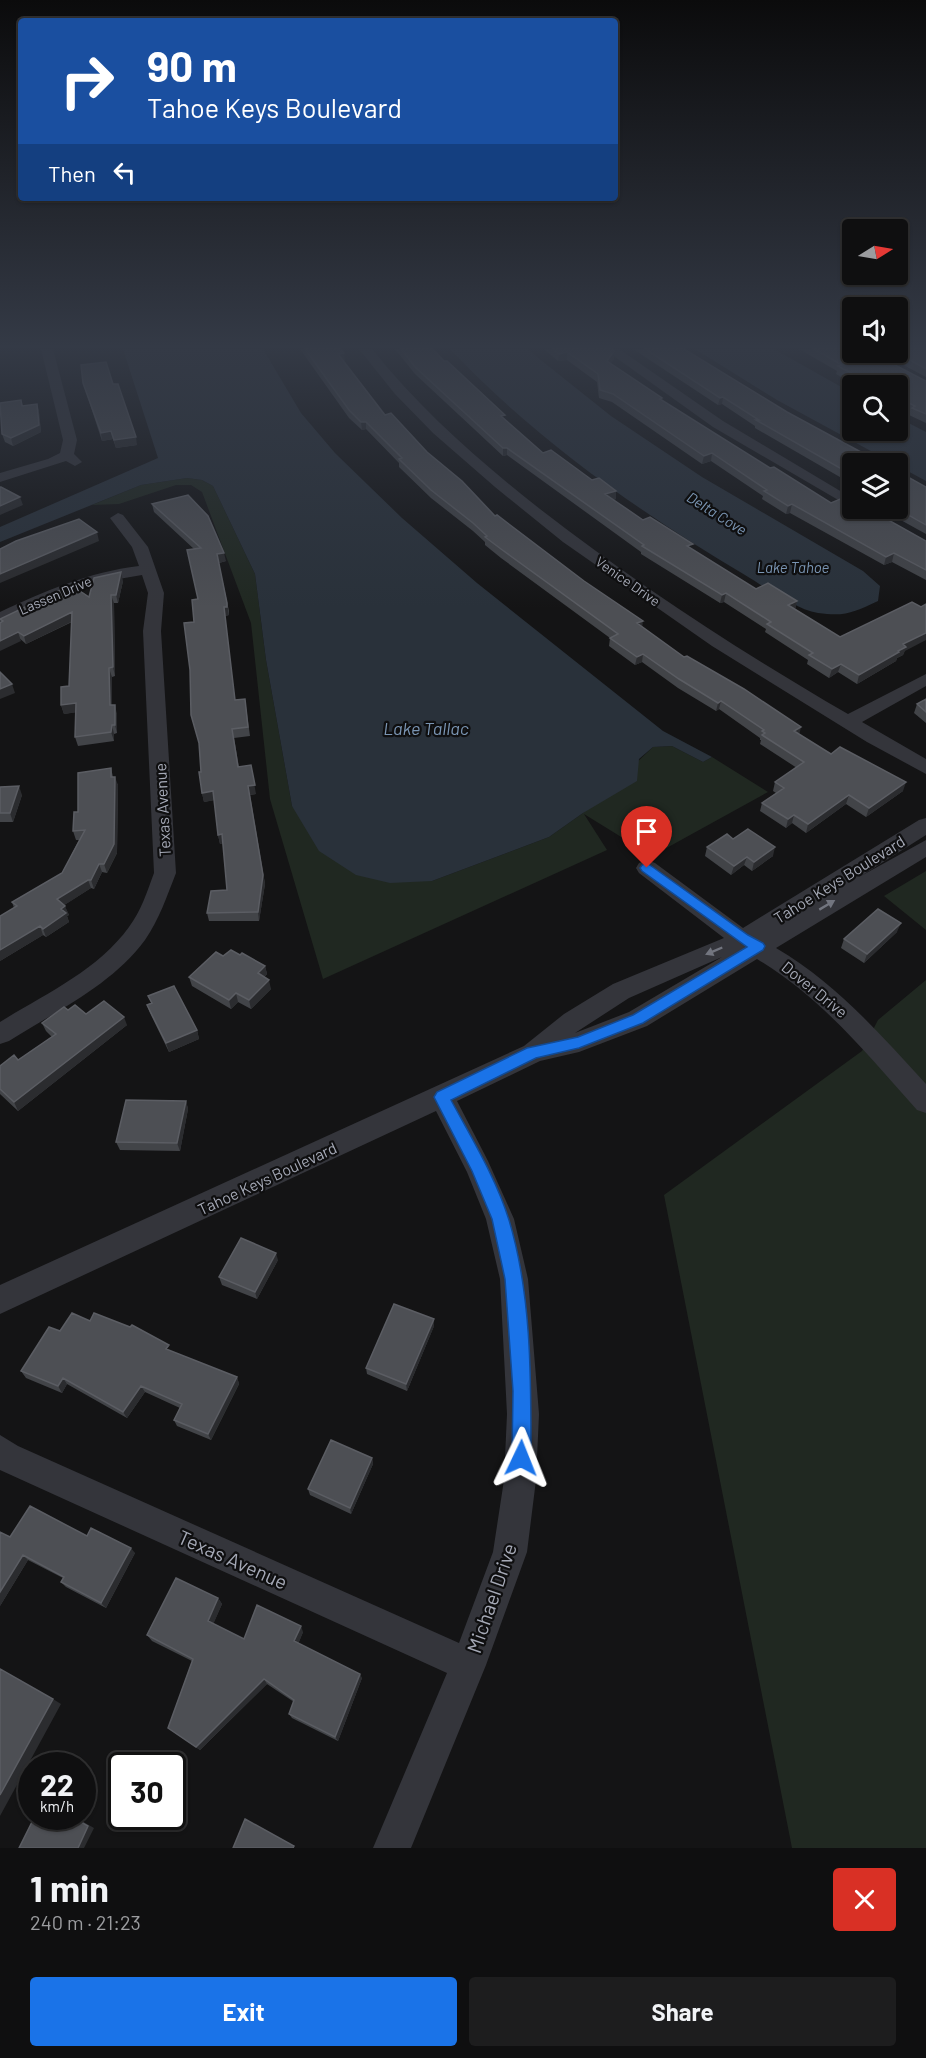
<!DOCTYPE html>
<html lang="en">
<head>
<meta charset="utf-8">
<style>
	body { margin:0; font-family:Barlow,sans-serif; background:#1d1d1e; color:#f1f3f6; height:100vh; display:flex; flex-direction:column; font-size:22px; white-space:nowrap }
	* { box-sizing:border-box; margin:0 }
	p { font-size:20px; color:#9b9c9f }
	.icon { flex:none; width:33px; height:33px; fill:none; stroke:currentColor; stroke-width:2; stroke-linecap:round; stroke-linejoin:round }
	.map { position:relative; height:1848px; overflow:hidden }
	.details { display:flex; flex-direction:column; background:#0f0f10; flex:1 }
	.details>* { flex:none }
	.banner { position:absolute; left:18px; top:18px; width:600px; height:183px; border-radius:6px; box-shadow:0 2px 4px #0004,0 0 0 2px #2f2f30; background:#1a4fa0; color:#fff; overflow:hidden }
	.needle { width:39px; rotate:79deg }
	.fabs { position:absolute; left:842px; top:219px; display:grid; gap:12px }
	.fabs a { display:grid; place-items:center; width:66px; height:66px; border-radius:6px; background:#0f0f10; box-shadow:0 2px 4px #0004,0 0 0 2px #2f2f30; font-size:30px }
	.speed { position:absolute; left:18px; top:1752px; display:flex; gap:12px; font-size:30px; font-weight:700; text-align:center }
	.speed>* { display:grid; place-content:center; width:78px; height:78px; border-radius:50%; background:#0f0f10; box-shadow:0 2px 4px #0004,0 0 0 2px #2f2f30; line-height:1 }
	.speed small { font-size:15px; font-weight:400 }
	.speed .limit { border:3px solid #111; border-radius:9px; background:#fff; color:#111 }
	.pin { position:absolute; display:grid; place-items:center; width:51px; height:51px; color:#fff; margin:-62px -26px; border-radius:50% 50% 50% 0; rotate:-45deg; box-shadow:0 0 6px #0007 }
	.pin .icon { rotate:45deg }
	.me { position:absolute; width:66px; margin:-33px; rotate:2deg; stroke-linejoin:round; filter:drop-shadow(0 0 4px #0008) }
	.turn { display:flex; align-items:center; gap:21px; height:126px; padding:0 30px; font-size:27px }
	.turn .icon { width:78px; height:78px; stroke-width:2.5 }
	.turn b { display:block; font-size:42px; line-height:51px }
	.then { display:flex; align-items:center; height:57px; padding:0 30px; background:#0003; gap:12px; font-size:22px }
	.round { display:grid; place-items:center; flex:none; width:63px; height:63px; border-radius:6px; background:#1d1d1e }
	.headline { display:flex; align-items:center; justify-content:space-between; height:102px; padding:0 30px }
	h1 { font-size:36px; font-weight:700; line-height:45px }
	.button { display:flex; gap:12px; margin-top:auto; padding:12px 30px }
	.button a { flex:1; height:69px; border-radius:6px; background:#1a73e8; color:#fff; font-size:24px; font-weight:700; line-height:69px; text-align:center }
	.button a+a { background:#1d1d1e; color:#f1f3f6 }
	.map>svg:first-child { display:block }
	.green { fill:#202821 }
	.water { fill:#29313a }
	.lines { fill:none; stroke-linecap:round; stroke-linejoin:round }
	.minor { fill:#34353b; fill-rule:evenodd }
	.wall { fill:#424448 }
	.shaded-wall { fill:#2b2c2f }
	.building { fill:#4d4f54; stroke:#5b5d63; stroke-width:1.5 }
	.oneway { fill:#72757f }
	.route { fill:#1a73e8; stroke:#114b97; stroke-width:1.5 }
	.labels { text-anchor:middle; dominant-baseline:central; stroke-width:4.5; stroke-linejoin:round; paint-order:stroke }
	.far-street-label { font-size:14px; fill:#a5a9b6; stroke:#0f0f10 }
	.far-water-label { font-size:15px; font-style:italic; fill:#7a95b3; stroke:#0f0f10 }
	.street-label { font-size:16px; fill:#a5a9b6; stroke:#0f0f10 }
	.water-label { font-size:18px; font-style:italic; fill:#7a95b3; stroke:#0f0f10 }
	.near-street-label { font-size:20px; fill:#a5a9b6; stroke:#0f0f10 }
</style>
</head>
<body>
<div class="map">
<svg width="926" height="1848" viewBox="0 0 926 1848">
	<rect width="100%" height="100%" fill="#141415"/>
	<path class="green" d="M187,478L202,480L213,486L255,574L266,660L292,806L432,881L549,837L583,813L653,747L672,746L703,762L712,757L768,792L652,856L584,814L607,850L323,979L270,799L251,623L202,492L191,485H176L119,504L92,505L141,485Z
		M926,871V930L884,896Z
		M926,980V1848H792L664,1195L862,1051L878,1020Z"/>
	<path class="water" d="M123,349H263L301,413L335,453L402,518L477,583L663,731L712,757L703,762L672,746L653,747L639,759L637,781L583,813L549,837L432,881L390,883L356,875L319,851L292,806L266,660L255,574L213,486L202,480L187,478L141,485L0,542V527L158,458Z
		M450,349H527L611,416L702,477L863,571L880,586L878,601C854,612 846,617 818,613C795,609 765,587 745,575C639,512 535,439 450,349Z
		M695,349H774L852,393V430H897V417L926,432V481L777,400Z"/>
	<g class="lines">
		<path class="minor" d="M41,349H53L77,440L74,454L82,462L75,466L66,461L0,482V473L48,459L60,453L63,440Z
			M359,349H372C421,410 479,461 540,509C638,585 741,652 848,714L926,674V686L862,722L926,759V774L867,742L712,646L563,542L495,487L433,433L395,394Z
			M604,349H619L723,421L852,498V508L713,427Z
			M118,513L123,515L148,547L164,593L161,631L176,873C167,896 159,920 145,940C111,986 56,1011 9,1041L0,1044V1022C45,994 97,971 129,927C141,911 147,892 154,873L143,631L148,593L142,575L107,581L77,590L0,624V612C45,591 89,572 139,566L132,547L110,518Z
			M926,818V835L861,876L926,840V857L776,948C836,983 879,1033 926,1084V1113L917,1110C867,1054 822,998 757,959L647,1026L579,1052L540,1061L457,1101L488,1161L514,1219L528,1279L539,1414L536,1480L527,1552L486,1665L411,1848H373L447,1673L0,1470V1435L18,1446L459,1643L493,1552L504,1480L507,1414L500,1279L486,1219L467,1172L436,1111L0,1314V1285L524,1046L564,1014L613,984L724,938L639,873L636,868L639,863L647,860L655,863L743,928L919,820ZM722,957L629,1012L575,1033L629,998Z"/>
	</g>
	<path class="wall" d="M300,349H341L345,361H344L385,415L427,452L495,516L642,627L684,657L799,734L831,754L903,791L866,817L846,804L806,833L792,823L786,828L760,811L762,803L776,793L773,791L775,782L797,768L760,744L761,740H760V738L719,709L716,711L678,688L642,662L635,665L609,646L610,638L501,558L485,545V542L473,531L431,498L399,467V463L366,429L362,430L349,418Z
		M395,349H433L444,361L504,419L543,453L616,499L613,500L643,520L692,549L756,589L797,601L795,609L840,637L921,607L903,655L897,658L896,661L857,684L838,672L829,678L807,664L808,660L765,632L766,629L724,602L720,603L641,554V552L507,455L503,456L415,374Z
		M544,349H612L614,359L610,363L661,400L770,468L831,503L926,541V580L892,562L884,565L790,513L786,514L762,499L763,496L711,461L702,464L612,402L599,398L597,382L567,360L558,361Z
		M633,349H684L787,412L852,464V484L755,428V426L722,404L718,405Z
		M799,349H852L926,381V423L909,415L910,413L897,406V386H858L836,374L837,371Z
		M926,349V377L879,352H897Z
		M83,383L113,384L137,445L116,448L113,439L102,441Z
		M21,400L23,406L37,404L39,412L41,432L13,446L5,442L2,434Z
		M926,487V534L879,508H897Z
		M152,504L226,561L219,563L229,611V615L225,616L235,700L245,699L250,736L234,738L239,767L256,794L250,795L265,884L259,921H209L207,913L227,890L223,843L220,844L218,835L214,800L204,802L202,793L200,746L191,715L194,622L198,599L194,549L154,512Z
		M123,581L118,603H114L115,676L112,677V705L117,714V733L114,734V741L78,746L75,737L76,712L64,714L61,705L69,686L72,622L26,644L1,622L0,619L89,597Z
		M926,699V723L914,713L917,704Z
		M111,768L113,777L118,785L117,853L107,873L102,872L94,889L91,888L64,905L69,915L67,916L69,922L46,937L43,935L0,961L14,908L12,902L62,873L79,840H76L73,831L78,812Z
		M0,787L22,795L13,822H0Z
		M733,839L773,856L752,871L744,865L731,875L705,856L707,847Z
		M897,932L864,963L841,948L844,939Z
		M240,955L265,966L267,974L264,977L271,989L251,1009L238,1002L231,1009L192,986L189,977L223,956Z
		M148,996L197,1030L199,1039L169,1052L150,1013L147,1005L151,1003Z
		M68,1010L86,1014L127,1025L18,1111L0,1094V1066L18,1060L52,1037L46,1031L42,1023Z
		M186,1101L188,1109L180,1151L120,1150L116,1142Z
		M278,1260L257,1299L222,1285L219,1277Z
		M434,1326L407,1391L367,1374L366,1368Z
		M60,1331L171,1351L237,1377L239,1384L211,1440L177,1426L174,1420L180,1408L145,1392L127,1418L67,1384L62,1393L26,1378L21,1371Z
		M372,1458L373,1464L351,1514L310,1495L308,1489Z
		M87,1536L135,1553L106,1608L66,1587L61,1582L63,1578L28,1560L0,1606L10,1537Z
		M218,1598L222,1604L213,1624L244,1639L303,1632L298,1644L362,1678L338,1741L292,1718L289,1714L294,1702L267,1684L200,1750L168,1728L192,1661L152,1641L147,1635Z"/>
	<path class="shaded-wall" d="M614,351V359L607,369V361Z
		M567,352V360L558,361L559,354Z
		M344,353L345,361L339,362L338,354Z
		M723,397L722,404L718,405L720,398Z
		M37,404L39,412L41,432L13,446L11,438Z
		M361,422H366V429L362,430Z
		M111,431L113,439L102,441L101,433Z
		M136,437L137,445L116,448L114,440Z
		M503,448H507V455L503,456Z
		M712,453L711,461L702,464L704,456Z
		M616,491V499L604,502L605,494Z
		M20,497L23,505L0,515V506Z
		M792,504L790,513L786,514L788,506Z
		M97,532L99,541L0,583V574Z
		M224,553L226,561L219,563L217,554Z
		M894,553L892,562L884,565L886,557Z
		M121,572L123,581L118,603L116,595Z
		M726,593L724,602L720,603L722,595Z
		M111,595L114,603L115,676L113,667Z
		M797,601L795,610L788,605Z
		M227,603L229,615L225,616L236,709L224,607Z
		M72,612L75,620L26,644L24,636Z
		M643,621L642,629L637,623Z
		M18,632L21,641L0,651V641Z
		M926,633V640L905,651L903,655L897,658L896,661L857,684L859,675L903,644Z
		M643,654L642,662L635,665L637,657Z
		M841,664L838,672L829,678L832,669Z
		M109,668L112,677V714L110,705Z
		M12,684L15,693L0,699V689Z
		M721,701L719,709L716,711L718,703Z
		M76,703L79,712L64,714L61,705Z
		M115,705L117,714V733L115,725Z
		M112,725L114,734V741L111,732Z
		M801,727L799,736L794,731Z
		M251,765L256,794L250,795L265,884L259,921L258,912L248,786Z
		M115,777L118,785L117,853L107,873L104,864Z
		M906,782L903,791L866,817L869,808Z
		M19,786L22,795L13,822L10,813Z
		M213,791L215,800L204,802L202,793Z
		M849,795L846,804L806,833L808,824Z
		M794,815L792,823L786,828L788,819Z
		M222,834L224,843L220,844L218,835Z
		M775,847L773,856L752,871L754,862Z
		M747,857L744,865L731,875L734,866Z
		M99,864L102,872L94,889L91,880Z
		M88,880L91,888L60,908L57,899Z
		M65,906L69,915L67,916L69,922L46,937L43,929L61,909Z
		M901,923L897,932L864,963L867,954Z
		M40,926L43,935L0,961V950Z
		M265,966L267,974L259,982L258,973Z
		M269,980L271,989L251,1009L249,1000Z
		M236,993L238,1002L231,1009L229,1000Z
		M124,1017L127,1025L18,1111L14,1102Z
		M197,1030L199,1039L169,1052L166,1043Z
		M186,1101L188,1109L180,1151L177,1143Z
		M276,1253L278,1260L257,1299L255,1292Z
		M434,1319V1326L407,1391L406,1384Z
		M237,1377L239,1384L211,1440L208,1434Z
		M63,1378L67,1384L62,1393L58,1386Z
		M141,1386L145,1392L127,1418L123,1412Z
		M372,1458L373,1464L351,1514L350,1508Z
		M131,1548L135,1553L106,1608L101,1603Z
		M23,1555L28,1560L0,1606V1592Z
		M218,1598L222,1604L212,1627L208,1621Z
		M301,1626L303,1632L297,1647L294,1641Z
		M360,1674L362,1678L338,1741L335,1737Z
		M264,1679L267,1684L200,1750L196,1747Z
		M53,1699L61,1704L0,1816V1795Z
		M71,1816H73L94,1828L84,1848H78Z"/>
	<path class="building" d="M305,349H341L344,353L338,354L385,415L391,413L427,452L462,481L495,516L497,515L584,581L643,621L637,623L684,657L687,656L744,689L801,727L794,731L831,754L840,747L906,782L869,808L849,795L808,824L794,815L788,819L762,803L784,788L775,782L804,762L762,735L765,733L762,731L764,730L721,701L718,703L679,679L643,654L637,657L610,638L618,634L501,549L485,537L487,536L473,523L431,490L399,459L402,458L366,422H361L349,410Z
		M401,349H433L444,361H447L505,415L501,416L543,453L551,450L592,480L599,478L616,491L605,494L643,520L650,517L693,544L687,546L756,589L768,583L797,601L788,605L840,637L912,602L921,607L926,604V633L903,644L906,647L898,651L899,652L859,675L841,664L832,669L809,655L813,653L767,624L771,622L726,593L722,595L642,546L644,545L507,448H503L415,367Z
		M553,349H612L614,351L607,361L662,398L660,399L770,468L774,467L831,503L845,497L852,500V508H867L926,541V570L894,553L886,557L792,504L788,506L764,491L767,490L712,453L704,456L613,394L600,390L598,374L567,352L559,354Z
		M645,349H684L787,412L883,464H852V475L756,420H759L723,397L720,398Z
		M814,349H852V352H870L926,381V414L912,408L915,406L897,397V386H875L838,366L842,365Z
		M897,349H926V369L895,352H897Z
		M106,362L113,384H118L136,437L114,440L111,431L101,433L83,383L81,365Z
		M21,400L22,406L37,404L39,425L11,438L2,434L0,403Z
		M897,471L926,487V525L896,508H897Z
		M0,487H1L20,497L0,506Z
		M188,495L208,516L224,553L217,554L227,603V607H224L235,700L245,699L248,727L232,729L238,767L251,765L255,785L248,786L263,875L258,912L207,913L211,891L227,890L222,834L218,835L213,791L202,793L199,772H201L199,743L191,715L190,670L184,623L194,622L192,600L198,599L187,550L201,548L152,504Z
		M79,519L97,532L0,574V549L16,541Z
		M121,572L116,595H111L113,667L109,668L110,705H115V725H112L111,732L75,737L76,703L61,705V687L69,686L72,612L24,636L18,632L0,641V623L3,621L0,619L71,585L89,597L94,578Z
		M0,672L12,684L0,689Z
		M926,699V712L917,704Z
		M111,768V777H115L114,844L104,864H99L91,880H88L57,899L65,906L61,909L66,913L43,929L40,926L0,950V916L17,906L12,902L62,873L85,830L73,831L74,812H78V773Z
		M19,786L10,813H0V787Z
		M748,829L775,847L754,862L747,857L734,866L707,847L727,834L733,839Z
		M878,909L901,923L867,954L844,939Z
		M231,950L240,955L242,953L265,966L258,973L269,980L249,1000L236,993L229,1000L189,977L216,952L223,956Z
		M174,986L197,1030L166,1043L147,1005L152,1003L148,996Z
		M104,1001L124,1017L14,1102L0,1089V1066L14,1055L18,1060L56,1034L42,1023L64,1007L68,1010L75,1005L86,1014Z
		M126,1100L186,1101L177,1143L116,1142Z
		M241,1238L276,1253L255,1292L219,1277Z
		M394,1304L434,1319L406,1384L366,1368Z
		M72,1313L90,1321L94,1313L130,1327L132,1325L169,1345L166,1349L237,1377L208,1434L174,1420L182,1404L141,1386L123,1412L63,1378L58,1386L21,1371L49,1327L60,1331Z
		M331,1440L372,1458L350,1508L308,1489Z
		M30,1506L87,1536L91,1528L131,1548L101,1603L61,1582L64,1577L23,1555L0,1592V1532L10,1537Z
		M176,1578L218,1598L208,1621L244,1639L257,1605L301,1626L294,1641L360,1674L335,1737L289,1714L294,1700L264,1679L196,1747L168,1728L193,1659L147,1635Z
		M0,1669L53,1699L0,1795Z
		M35,1816H71L88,1826L78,1848H19Z
		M245,1819L294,1846L293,1848H233Z"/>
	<defs><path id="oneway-solid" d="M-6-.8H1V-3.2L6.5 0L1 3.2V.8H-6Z" transform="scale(1.5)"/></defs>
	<g class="oneway">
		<use href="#oneway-solid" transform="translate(827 905) rotate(-31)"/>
		<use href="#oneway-solid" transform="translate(714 951) rotate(157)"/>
	</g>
	<linearGradient id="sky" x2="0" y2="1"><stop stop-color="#0b0b0c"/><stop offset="0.57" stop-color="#343a46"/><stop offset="1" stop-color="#343a46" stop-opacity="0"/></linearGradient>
	<rect width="926" height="608" fill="url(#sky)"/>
	<path class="route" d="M647,863L748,935L763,943L765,946L763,950L643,1023L579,1048L536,1058L451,1100C472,1139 496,1178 509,1220C532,1296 531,1380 531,1458L528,1465L521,1468L514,1465L512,1458L513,1391L505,1279L492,1219L472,1171L434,1097L437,1092L527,1048L578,1037L633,1015L747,947L642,871L640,868L642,865Z"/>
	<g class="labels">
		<g class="far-street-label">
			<text transform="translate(628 581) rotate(35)">Venice Drive</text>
			<text transform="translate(55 595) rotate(-23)">Lassen Drive</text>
		</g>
		<g class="far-water-label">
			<text transform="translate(717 513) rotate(32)">Delta Cove</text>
			<text x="793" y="567">Lake Tahoe</text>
		</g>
		<g class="street-label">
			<text transform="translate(162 810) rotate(-93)">Texas Avenue</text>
			<text transform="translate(839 879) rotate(-32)">Tahoe Keys Boulevard</text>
			<text transform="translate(815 989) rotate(39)">Dover Drive</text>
			<text transform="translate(267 1178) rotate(-25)">Tahoe Keys Boulevard</text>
		</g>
		<g class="water-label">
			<text x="426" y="728">Lake Tallac</text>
		</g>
		<g class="near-street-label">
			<text transform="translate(233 1559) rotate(24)">Texas Avenue</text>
			<text transform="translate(491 1598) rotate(-71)">Michael Drive</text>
		</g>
	</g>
</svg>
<div class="fabs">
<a><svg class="needle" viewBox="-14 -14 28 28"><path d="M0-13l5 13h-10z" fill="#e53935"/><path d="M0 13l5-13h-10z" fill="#9b9c9f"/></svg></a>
<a><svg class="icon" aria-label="sound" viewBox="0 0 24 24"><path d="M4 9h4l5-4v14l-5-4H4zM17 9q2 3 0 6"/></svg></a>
<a><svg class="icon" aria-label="search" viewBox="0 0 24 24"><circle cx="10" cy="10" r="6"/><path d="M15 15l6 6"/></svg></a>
<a><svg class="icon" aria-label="layers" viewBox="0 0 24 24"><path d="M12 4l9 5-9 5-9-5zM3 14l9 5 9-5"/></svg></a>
</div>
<div class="speed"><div>22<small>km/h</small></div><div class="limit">30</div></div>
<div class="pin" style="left:647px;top:868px;background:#d93025"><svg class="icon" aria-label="arrive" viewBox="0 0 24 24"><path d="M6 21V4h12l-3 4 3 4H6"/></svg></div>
<svg class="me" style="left:521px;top:1458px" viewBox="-20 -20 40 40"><path d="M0-17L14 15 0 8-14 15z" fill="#1a73e8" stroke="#fff" stroke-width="4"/></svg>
<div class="banner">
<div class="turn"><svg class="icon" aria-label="right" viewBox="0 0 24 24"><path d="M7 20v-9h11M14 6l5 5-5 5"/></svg><div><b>90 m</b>Tahoe Keys Boulevard</div></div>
<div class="then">Then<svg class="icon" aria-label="left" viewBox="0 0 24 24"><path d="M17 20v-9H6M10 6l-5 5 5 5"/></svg></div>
</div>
</div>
<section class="details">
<div class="headline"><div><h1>1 min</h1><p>240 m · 21:23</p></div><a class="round" style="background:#d93025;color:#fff"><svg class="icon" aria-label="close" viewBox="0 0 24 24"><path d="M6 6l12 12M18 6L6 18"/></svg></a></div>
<div class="button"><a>Exit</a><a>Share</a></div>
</section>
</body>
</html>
